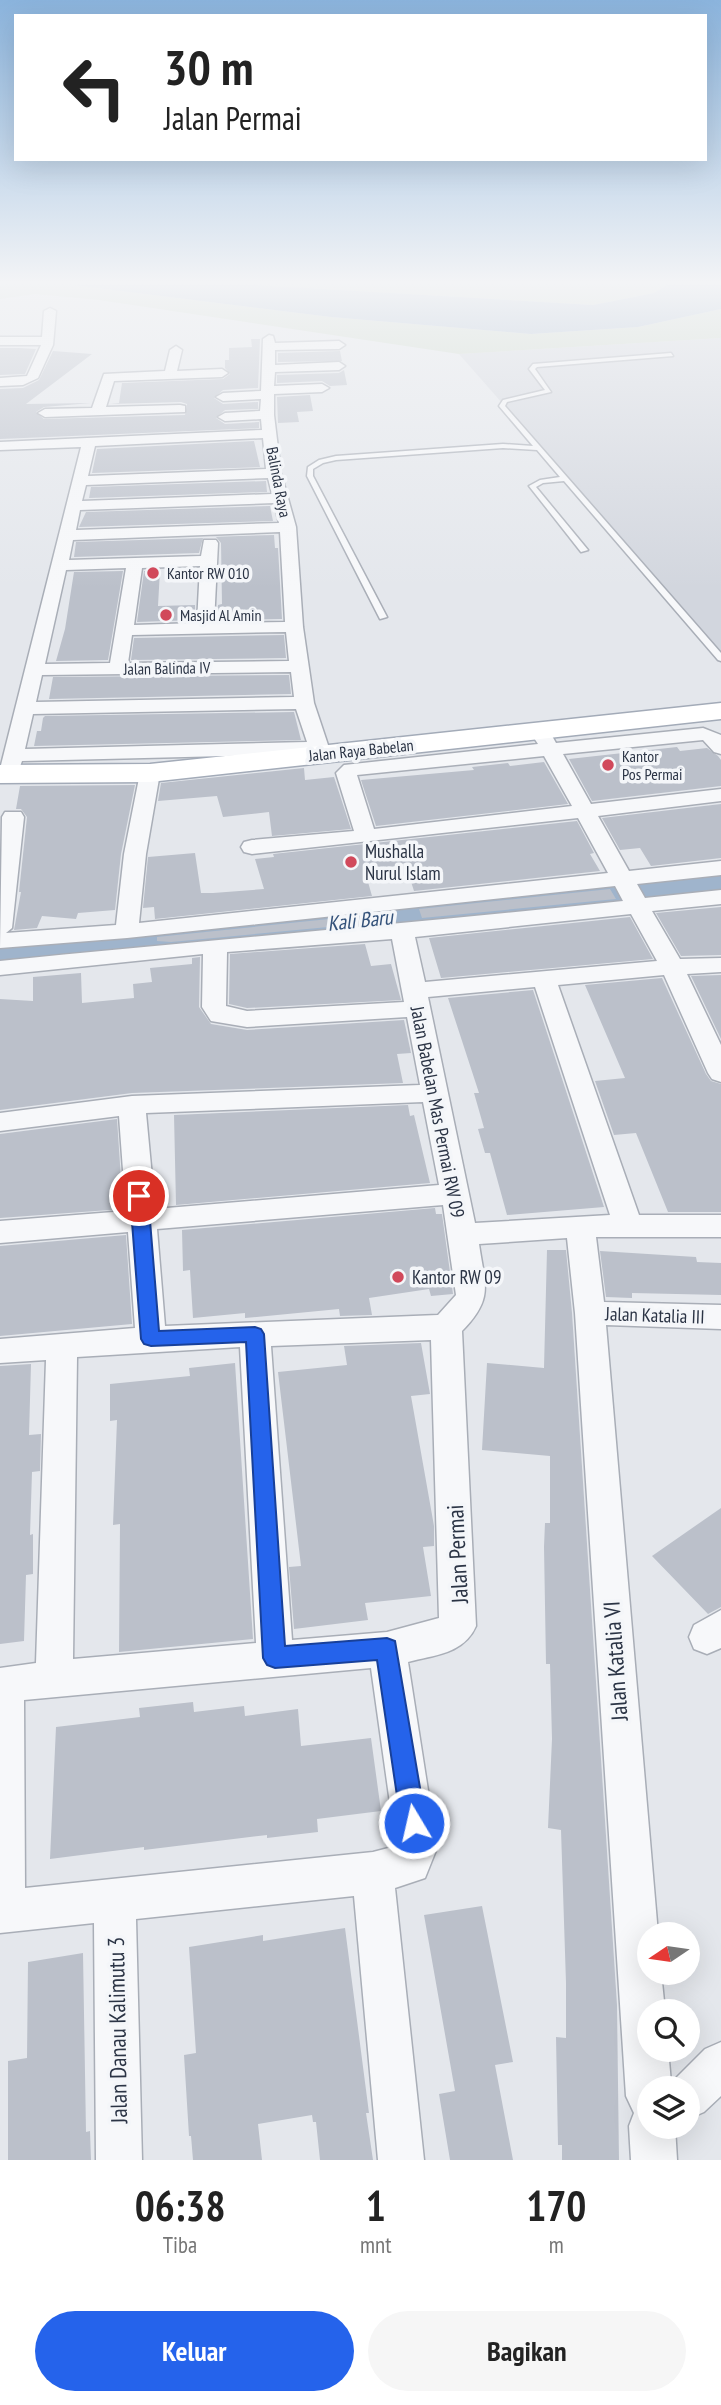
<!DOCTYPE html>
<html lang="id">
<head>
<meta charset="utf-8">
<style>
	body { margin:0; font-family:"PT Sans Narrow",sans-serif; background:#f6f6f6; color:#222; height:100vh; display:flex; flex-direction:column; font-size:26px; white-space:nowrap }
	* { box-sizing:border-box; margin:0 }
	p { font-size:23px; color:#767676 }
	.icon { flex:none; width:38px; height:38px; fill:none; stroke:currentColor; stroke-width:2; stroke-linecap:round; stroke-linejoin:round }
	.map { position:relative; height:2160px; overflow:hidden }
	.sheet { display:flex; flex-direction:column; background:#fff; flex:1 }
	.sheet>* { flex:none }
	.banner { position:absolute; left:14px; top:14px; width:693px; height:147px; border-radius:0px; box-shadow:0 7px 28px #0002; background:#fff; color:#222; overflow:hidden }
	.needle { width:46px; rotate:257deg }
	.controls { position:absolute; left:637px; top:1922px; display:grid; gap:14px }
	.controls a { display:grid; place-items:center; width:63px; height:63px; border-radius:50%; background:#fff; box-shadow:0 7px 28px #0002; font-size:35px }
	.pin { position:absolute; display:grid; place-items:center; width:60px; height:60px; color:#fff; margin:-30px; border:4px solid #fff; border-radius:50%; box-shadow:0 2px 7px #0007 }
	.me { position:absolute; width:77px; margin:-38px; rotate:351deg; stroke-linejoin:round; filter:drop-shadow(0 0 5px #0008) }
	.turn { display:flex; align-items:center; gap:24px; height:147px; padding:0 35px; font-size:32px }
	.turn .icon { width:91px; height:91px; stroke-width:2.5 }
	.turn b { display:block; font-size:49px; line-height:60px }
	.eta { display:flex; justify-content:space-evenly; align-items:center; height:119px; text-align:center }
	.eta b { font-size:42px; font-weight:600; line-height:49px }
	.cta { display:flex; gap:14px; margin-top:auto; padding:14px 35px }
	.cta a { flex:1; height:80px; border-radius:42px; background:#2563eb; color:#fff; font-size:28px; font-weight:600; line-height:80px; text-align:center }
	.cta a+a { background:#f6f6f6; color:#222 }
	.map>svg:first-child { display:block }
	.built { fill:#d2d6de }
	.green { fill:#c9d6c5 }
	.water { fill:#9fb4cc }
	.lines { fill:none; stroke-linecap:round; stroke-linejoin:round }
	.river { fill:#9fb4cc; fill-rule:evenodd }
	.building { fill:#bbc0ca }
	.lane-casing { stroke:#a9aeb7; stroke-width:3 }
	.street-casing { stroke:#a9aeb7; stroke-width:3 }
	.primary-casing { stroke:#a3abb8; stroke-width:3 }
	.lane { fill:#f7f8fa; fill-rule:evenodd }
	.street { fill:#f7f8fa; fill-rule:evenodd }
	.primary { fill:#fff; fill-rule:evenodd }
	.route { fill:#2563eb; stroke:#184099; stroke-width:2 }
	.poi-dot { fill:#d1495b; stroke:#f4f6f9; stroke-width:2.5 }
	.labels { text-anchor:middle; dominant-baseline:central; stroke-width:7; stroke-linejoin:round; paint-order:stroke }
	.far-street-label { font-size:16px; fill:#2b3445; stroke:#f4f6f9 }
	.far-poi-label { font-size:16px; fill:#2b3445; stroke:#f4f6f9; text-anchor:start }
	.poi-label { font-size:19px; fill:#2b3445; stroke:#f4f6f9; text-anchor:start }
	.street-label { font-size:19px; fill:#2b3445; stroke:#f4f6f9 }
	.water-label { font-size:21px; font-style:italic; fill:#34527a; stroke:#f4f6f9 }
	.near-street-label { font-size:23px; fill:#2b3445; stroke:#f4f6f9 }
</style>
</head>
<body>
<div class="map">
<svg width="721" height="2160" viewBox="0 0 721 2160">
	<rect width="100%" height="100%" fill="#e4e7ec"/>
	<path class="built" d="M721,338V652L459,354Z"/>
	<path class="green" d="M0,285H73L331,317L531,334L638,327L721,309V338L459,354L99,300L35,294L0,299Z
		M255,285H667L654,293L593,305Z"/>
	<path class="water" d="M73,285H255L593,305L654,293L667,285H721V309L638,327L531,334L331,317Z"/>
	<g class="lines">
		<path class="river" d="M721,868V896L0,973V943Z"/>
	</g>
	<path class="building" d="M251,339H260L258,388L223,390L214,398L223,404L258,402V409L225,410L216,418L225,424L259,422V428L0,439V389L23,388L39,380L53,351L92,354L26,404L91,403L44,407L36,412L44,419L185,415L187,404L181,402L110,404L119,403L122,383L223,379L230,374L225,368V360H229V348L252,347Z
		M0,348H19L36,349L25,374L0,375Z
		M340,351L342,361L278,362V353Z
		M344,370L347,385L330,386L322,381L277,383V375L339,373Z
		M310,395L313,411L297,412L299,422L278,423L277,397Z
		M254,441L260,467L92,473L97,449Z
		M266,481L267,492L89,498L91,487Z
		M270,506L273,521L79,527L86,512Z
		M274,535L275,548H278L282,619L217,620L218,605L222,604L221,543L216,537H209Z
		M203,538L199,553L74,557L76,542Z
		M160,570L158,606L195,605V620L137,622L144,571Z
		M123,571L108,660L56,661L65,629L74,572Z
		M284,635L286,658L131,660L134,638Z
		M289,675L291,694L49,699L53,677Z
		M294,712L301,740L34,746L37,731H41L43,718L45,716Z
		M677,747L680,751L707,748L718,756L721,760V786L592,801L569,759Z
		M544,762L568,804L376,826L361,780L474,770L472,767L508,763L510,766Z
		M304,768L305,780L334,777L351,829L272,836L269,812L223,817L217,796L158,801L161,783Z
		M135,785L121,854L115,910L78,913L76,919L42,916L37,928L14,930L21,892H19L27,817L21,809H10H16L20,786Z
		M721,804V858L651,866L640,848L620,850L602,818Z
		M577,821L594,853L590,854L600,871L414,891L405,863L366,875L372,896L155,919L154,907L143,908L148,857L195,853L201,893H213L264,889L255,859L274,857L273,854Z
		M610,889L616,899L422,918L419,909Z
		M721,907V955L681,956L656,913Z
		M358,916L360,924L171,942L157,941V937Z
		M630,917L653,959L441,978L429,938Z
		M365,944L371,966L391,964L401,1000L247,1008L229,1004L230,954Z
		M200,957L199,1007L211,1024L247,1030L404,1020L411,1053L397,1054L403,1083L132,1093L0,1110V999L33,1001V977L81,973L82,1003L134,998L133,984L152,982L150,968L192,964V958Z
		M721,975V1039L691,976Z
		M662,978L706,1074L711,1081L721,1084V1212H668L636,1133L614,1135L595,1081L625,1078L585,985Z
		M533,990L604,1207L507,1215L490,1153H485L478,1129L484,1128L474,1093H479L448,998Z
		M408,1105L410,1116L414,1115L430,1183L176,1205L174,1115Z
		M117,1119L123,1209L0,1218V1134Z
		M435,1208L436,1214H442L453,1294L431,1296L429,1289L369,1298L372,1315L340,1316L339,1309L245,1318V1313L193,1318L190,1270L183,1271L182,1230Z
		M126,1235L132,1324L0,1336V1246Z
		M547,1250H566L572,1313L617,2005L619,2160H562V2145H558L556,2037L566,2038V1983L561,1830L548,1828L552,1739L550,1664H546L544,1547L545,1523H550V1456L482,1450L487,1363L544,1368Z
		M600,1251L696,1257L697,1262L721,1263V1295L632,1293V1298L606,1297Z
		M421,1343L430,1394L411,1396L434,1526V1546L423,1547L431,1596L365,1603L368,1620L294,1629L289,1567L301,1566L278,1372L347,1365L344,1346Z
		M235,1363L253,1639L119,1652L120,1524L113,1525L117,1420L110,1421V1384L190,1376L189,1368Z
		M31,1364L29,1435L41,1434L40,1471L32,1472L30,1535L33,1534V1574L26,1575L24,1641L0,1644V1366Z
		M721,1508V1607L708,1614L652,1556Z
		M193,1702L194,1712L244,1706L245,1716L298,1709L301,1746L371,1738L381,1811L317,1819L318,1832L267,1838V1835L144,1850V1847L50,1859L56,1727L140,1717L139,1708Z
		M482,1906L513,2062L495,2065L513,2160H450L439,2094L455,2091L424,1915Z
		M345,1928L369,2113H366L373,2160H320L316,2122H313L312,2115L258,2124L262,2160H193L191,2136H189L184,2055L196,2053L189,1947L263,1935V1941Z
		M83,1953L86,2132L90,2131L91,2160H8V2061L27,2058L28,1962Z"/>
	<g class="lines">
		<g class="lane-casing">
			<path id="lane" d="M671,353L673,356L537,367L535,369L551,392L507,402L505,406L721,653V661L718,660L564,481L543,483L536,487L588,550L581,552L529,486L540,480L560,477L537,450L503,448L336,460L323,463L313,469V476L387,617L380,619L307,476L308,467L319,460L336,456L503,444L533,446L499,406L503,400L545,390L529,369L533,364Z"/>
		</g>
		<g class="street-casing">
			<path id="street" d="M50,308L56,311L53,345L38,378L23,385L0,386V378L27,376L41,345H0V337H42L44,311Z
				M269,335L273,336L275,343L339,341L345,345L339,349L275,350V365L339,362L345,366L339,370L275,372L274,386L322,384L329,388L322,392L274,394V415L281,473L296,527L303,627L314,703L331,754L328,758H314L311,754L22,761L16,778H2L0,769L81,447L0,450V442L262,430L261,419L225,421L218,417L225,413L260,411L261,399L223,401L216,397L223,393L261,391L263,339ZM263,438L266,469L88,476L95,446ZM268,478L272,494L82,501L86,485ZM274,503L279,523L76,530L80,510ZM280,532L285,622L214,623L218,543L216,540H204L201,556L69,560L73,540ZM200,566L197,623L134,625L142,568ZM126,568L110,663L45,664L66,570ZM286,632L289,661L128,663L132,635ZM291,672L294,697L36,702L42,675ZM296,709L307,742L25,749L33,714Z
				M176,346L182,350L177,371L222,369L228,373L222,377L114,381L106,407L180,405L185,406V412L45,417L38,413L45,409L92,408L104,374L165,371L170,350Z
				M703,728L721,735V754L714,752L703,740L563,754L591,804L721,789V801L598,816L629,871L721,861V875L637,884L645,898L721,890V904L652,911L680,959L721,958V972L687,974L721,1045V1082L712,1079L708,1073L664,975L558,985L639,1215H721V1237H596L604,1302L721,1305V1329L606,1325L658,1934H649V1972H661L665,2011H649V2049H668L671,2083L705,2049L721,2042V2096L704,2112L688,2119V2088H649V2126H675L677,2160H631L629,2126L634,2113L626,2096L575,1313L567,1238L479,1244C485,1286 494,1298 462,1331L476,1626C464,1654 434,1655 408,1662L437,1848L425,1878L395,1888L424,2160H378L354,1896L136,1919L142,2160H96L94,1923L0,1933V1668L36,1663L46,1360L0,1363V1339L135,1328L128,1232L0,1243V1221L126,1211L119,1116L0,1131V1113L132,1096L420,1085L407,1017L247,1027L211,1021L202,1007L203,954L0,975V961C208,940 416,923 623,901L615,886L127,938L0,948L2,817L5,812H21L24,817L12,928L6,933L116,925L124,854L140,773L143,769H157L160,773L146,854L139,923L608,873L578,818L252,854L244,852L241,847L244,842L252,840L354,831L336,773L344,765L538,744L534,738L537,734H551L556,743ZM544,756L572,806L374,829L357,775ZM631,914L657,961L425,982L415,937ZM392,939L404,1002L247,1011L226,1006L227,952ZM535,987L610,1215L475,1223L428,997ZM423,1102L439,1185L155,1209L146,1113ZM443,1205L456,1295L438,1315L165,1326L157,1229ZM431,1340L439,1618L387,1632L292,1640L271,1346ZM240,1347L256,1643L73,1659L77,1357ZM371,1668L396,1846L373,1852L25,1888L24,1700Z
				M721,1610V1648L707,1654L694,1649L689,1637L694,1625Z"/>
		</g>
		<g class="primary-casing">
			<path id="primary" d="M721,703V719L150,782L0,783V765L150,764Z"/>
		</g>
		<use href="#lane" class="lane"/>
		<use href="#street" class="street"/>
		<use href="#primary" class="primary"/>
	</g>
	<linearGradient id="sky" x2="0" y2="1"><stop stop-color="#8bb4dd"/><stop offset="0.48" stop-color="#f3f4f6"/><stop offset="1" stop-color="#f3f4f6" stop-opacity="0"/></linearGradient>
	<rect width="721" height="588" fill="url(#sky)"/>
	<path class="route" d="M139,1190L148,1196L159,1331L255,1327L261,1329L264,1334L285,1646L387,1638L395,1641L426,1823L422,1831L414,1835L405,1831L401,1823L377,1660L275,1668L267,1665L263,1658L246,1342L151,1346L144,1344L141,1339L130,1196Z"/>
	<g class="poi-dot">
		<circle cx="153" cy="573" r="7"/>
		<circle cx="166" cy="615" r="7"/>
		<circle cx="608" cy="765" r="7"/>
		<circle cx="351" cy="862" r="7"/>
		<circle cx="398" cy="1277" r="7"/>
	</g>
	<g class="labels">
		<g class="far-street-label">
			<text transform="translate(279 482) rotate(79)">Balinda Raya</text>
			<text transform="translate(167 668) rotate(-1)">Jalan Balinda IV</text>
			<text transform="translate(361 750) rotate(-6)">Jalan Raya Babelan</text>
		</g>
		<g class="far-poi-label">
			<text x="167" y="573">Kantor RW 010</text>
			<text x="180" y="615">Masjid Al Amin</text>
			<text x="622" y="756">Kantor<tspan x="622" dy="18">Pos Permai</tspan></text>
		</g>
		<g class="poi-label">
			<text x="365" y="851">Mushalla<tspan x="365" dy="22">Nurul Islam</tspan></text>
			<text x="412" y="1277">Kantor RW 09</text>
		</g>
		<g class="street-label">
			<text transform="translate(438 1112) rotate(79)">Jalan Babelan Mas Permai RW 09</text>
			<text transform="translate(655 1315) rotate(2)">Jalan Katalia III</text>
		</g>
		<g class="water-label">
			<text transform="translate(360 920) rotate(-6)">Kali Baru</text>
		</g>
		<g class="near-street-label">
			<text transform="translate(457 1554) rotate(-93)">Jalan Permai</text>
			<text transform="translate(615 1661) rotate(-94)">Jalan Katalia VI</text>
			<text transform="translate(117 2030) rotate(-91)">Jalan Danau Kalimutu 3</text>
		</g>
	</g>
</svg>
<div class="controls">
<a><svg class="needle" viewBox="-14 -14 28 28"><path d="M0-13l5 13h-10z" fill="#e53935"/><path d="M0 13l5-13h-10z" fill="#767676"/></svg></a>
<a><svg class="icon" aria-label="search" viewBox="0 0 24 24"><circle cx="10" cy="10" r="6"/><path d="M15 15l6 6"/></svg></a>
<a><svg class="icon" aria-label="layers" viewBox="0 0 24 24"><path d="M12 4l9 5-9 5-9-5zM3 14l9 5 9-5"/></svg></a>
</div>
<div class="pin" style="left:139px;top:1196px;background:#d93025"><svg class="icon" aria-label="arrive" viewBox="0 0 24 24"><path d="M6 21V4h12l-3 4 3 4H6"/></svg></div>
<svg class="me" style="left:414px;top:1823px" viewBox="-20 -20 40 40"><circle r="17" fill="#2563eb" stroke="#fff" stroke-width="3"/><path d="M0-11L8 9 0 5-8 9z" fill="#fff"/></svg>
<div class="banner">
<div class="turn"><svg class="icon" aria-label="left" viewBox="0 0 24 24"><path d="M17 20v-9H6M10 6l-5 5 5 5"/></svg><div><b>30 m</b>Jalan Permai</div></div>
</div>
</div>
<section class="sheet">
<div class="eta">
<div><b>06:38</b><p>Tiba</p></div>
<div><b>1</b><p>mnt</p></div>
<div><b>170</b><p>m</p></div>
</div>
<div class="cta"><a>Keluar</a><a>Bagikan</a></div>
</section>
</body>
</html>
